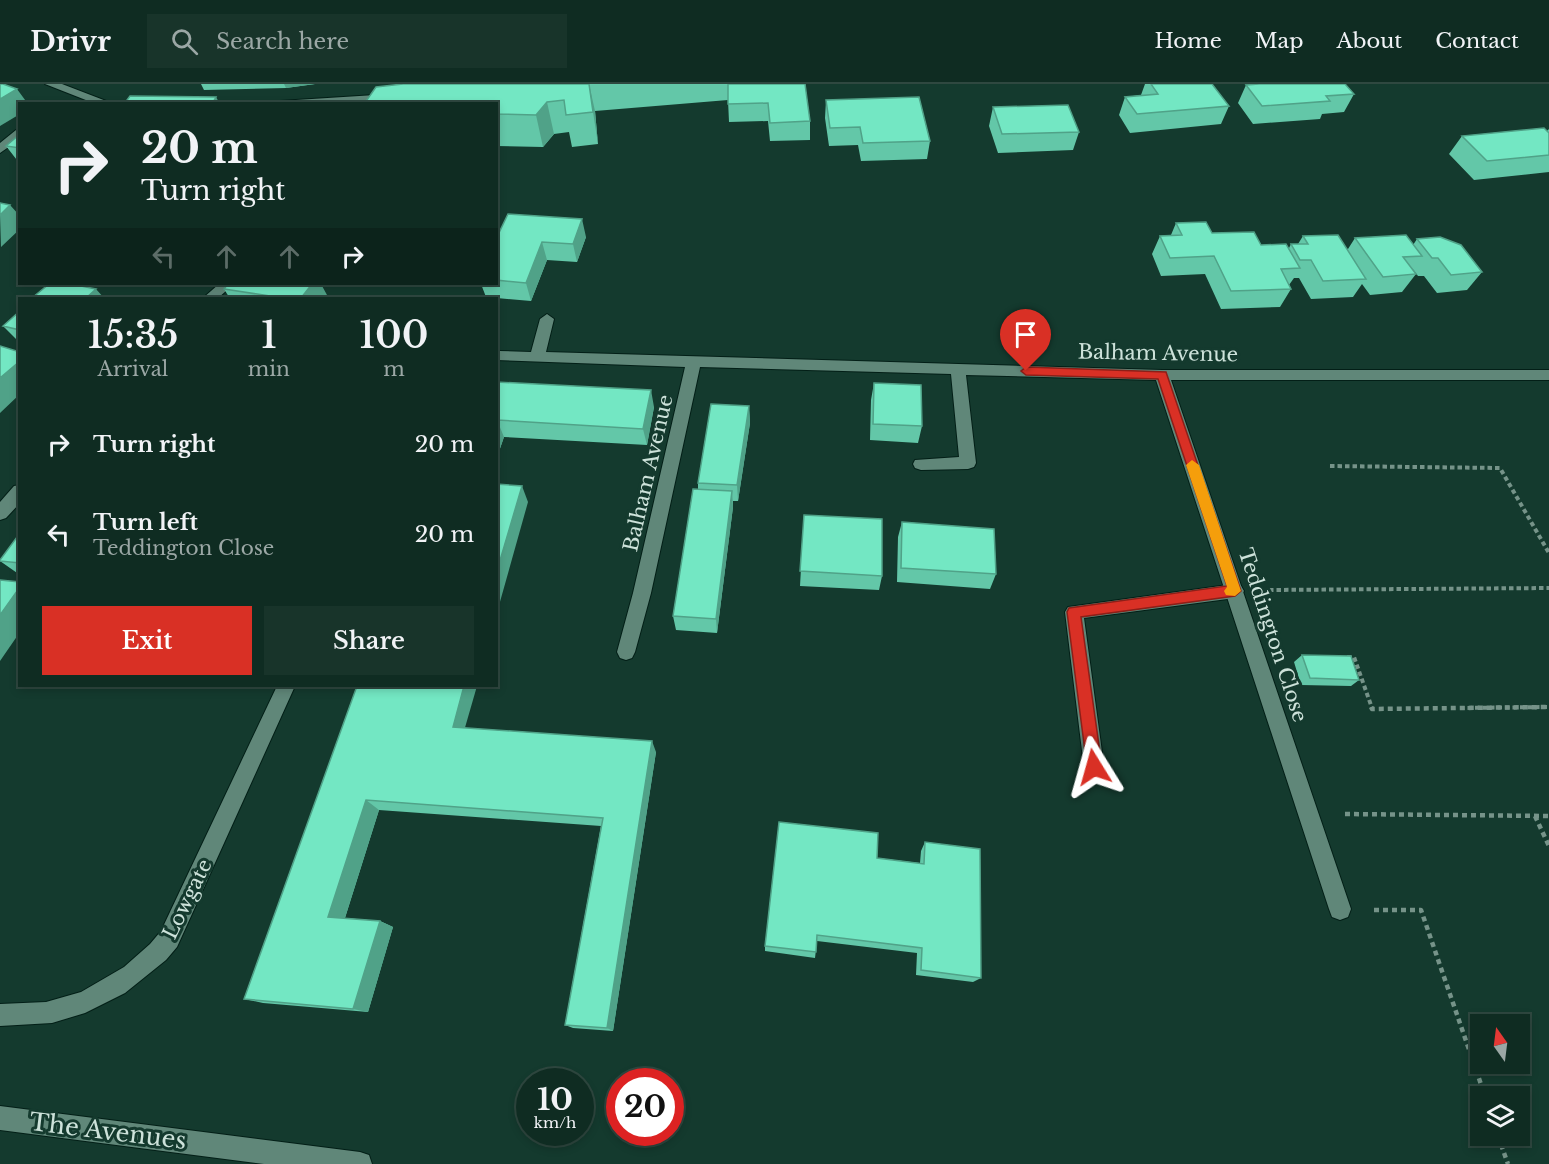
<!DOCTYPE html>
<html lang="en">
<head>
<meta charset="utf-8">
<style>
	body { margin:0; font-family:"Libre Baskerville",serif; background:#18342a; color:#f1f3f6; height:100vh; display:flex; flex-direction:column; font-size:22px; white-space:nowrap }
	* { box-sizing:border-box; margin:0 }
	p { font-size:20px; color:#9ba7a5 }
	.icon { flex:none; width:33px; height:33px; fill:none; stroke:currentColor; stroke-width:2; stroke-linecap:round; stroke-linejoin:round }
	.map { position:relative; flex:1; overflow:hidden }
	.sheet { position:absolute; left:18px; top:213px; width:480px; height:390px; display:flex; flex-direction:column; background:#0f2c22; border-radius:0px; box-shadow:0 3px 9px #0003,0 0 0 2px #2f4840 }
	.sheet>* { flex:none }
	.top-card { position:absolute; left:18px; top:18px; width:480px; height:183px; border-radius:0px; box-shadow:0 3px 9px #0003,0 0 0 2px #2f4840; background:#0f2c22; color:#f1f3f6; overflow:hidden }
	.needle { width:39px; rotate:346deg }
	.buttons { position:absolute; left:1470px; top:930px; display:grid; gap:12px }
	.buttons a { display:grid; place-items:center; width:60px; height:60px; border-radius:0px; background:#0f2c22; box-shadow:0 3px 9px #0003,0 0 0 2px #2f4840; font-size:30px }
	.speed { position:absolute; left:516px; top:984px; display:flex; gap:12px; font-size:30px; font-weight:700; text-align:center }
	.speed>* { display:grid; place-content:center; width:78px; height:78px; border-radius:50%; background:#0f2c22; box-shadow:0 3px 9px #0003,0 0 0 2px #2f4840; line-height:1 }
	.speed small { font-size:15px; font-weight:400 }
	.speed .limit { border:9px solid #d22; background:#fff; color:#111 }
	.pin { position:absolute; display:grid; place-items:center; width:51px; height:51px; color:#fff; margin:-62px -26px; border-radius:50% 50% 50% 0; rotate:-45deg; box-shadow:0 0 6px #0007 }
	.pin .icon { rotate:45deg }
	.me { position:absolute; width:66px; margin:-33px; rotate:352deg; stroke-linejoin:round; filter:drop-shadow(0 0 4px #0008) }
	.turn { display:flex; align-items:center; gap:21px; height:126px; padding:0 24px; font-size:27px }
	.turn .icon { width:78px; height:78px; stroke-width:2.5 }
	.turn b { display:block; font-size:42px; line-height:51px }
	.lanes { display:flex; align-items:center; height:57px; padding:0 24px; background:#0003; justify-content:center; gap:30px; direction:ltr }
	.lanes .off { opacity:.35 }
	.eta { display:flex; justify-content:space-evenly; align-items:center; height:102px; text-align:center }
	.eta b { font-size:36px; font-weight:600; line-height:42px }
	.cta { display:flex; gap:12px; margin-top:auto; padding:12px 24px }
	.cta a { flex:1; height:69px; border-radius:0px; background:#d93025; color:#fff; font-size:24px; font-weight:600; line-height:69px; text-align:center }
	.cta a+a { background:#18342a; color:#f1f3f6 }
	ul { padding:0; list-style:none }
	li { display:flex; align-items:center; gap:18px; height:90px; padding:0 24px }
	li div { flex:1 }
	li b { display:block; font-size:22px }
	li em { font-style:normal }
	header { display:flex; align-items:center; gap:36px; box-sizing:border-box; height:84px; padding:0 30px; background:#0f2c22; border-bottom:2px solid #2f4840 }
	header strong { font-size:28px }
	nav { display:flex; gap:33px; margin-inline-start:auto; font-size:21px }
	.search { width:420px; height:54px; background:#18342a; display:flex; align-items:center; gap:15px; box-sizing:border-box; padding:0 21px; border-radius:0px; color:#9ba7a5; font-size:22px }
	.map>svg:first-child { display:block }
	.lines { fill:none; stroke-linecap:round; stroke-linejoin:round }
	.service-casing { stroke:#031f17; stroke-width:2 }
	.minor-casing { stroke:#031f17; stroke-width:2 }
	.path-far1 { stroke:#769389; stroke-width:4; stroke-dasharray:4.5 3; stroke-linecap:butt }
	.path { stroke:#769389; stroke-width:4.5; stroke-dasharray:5 4; stroke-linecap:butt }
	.service { fill:#608779; fill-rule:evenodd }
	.minor { fill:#608779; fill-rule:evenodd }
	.wall { fill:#63c7a8 }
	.shaded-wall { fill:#50a288 }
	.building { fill:#73e7c3; stroke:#50a288; stroke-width:1.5 }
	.route { fill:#d93025; stroke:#8d1f18; stroke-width:1.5 }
	.slow { fill:#f59e0b }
	.labels { text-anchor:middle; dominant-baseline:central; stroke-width:6; stroke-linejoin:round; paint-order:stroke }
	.street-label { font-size:20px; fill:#cde2da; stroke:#143a2e }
	.near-street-label { font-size:24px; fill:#cde2da; stroke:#143a2e }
</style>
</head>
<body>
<header>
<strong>Drivr</strong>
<div class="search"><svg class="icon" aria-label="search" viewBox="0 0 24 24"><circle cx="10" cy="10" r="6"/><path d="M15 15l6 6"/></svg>Search here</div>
<nav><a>Home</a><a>Map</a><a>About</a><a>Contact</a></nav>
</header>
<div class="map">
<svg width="1549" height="1080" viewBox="0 0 1549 1080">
	<rect width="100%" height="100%" fill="#143a2e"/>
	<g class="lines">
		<g class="service-casing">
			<path id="service" d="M1235,500L1241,502L1244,507L1241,512L1235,514L1084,534L1104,683L1101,690L1094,692L1087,690L1084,683L1065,528L1068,523Z
				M277,602H295L177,863L166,876L125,909L85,929L52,939L0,942V920L46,918L81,908L124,883L150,860L161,847Z"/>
		</g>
		<g class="minor-casing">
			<path id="minor" d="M45,0H62L114,20H96Z
				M391,10L395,11V15L343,20H275L280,17Z
				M16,46H20V55L0,69V59Z
				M219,200H234L218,214H203Z
				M547,230L554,235L546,268L1162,286H1549V296H1171L1351,825L1348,833L1340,836L1332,833L1329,825L1156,296L966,291L976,379L974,383L968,385L921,386L915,384L913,380L915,376L959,373L951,290L700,283L651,509L635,568L632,574L626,576L620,574L617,568L633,509L685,283L496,276V268L499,267L531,268L540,235Z
				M20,401V419L6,434L0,436V418L14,402Z
				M0,1022L360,1068L369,1071L372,1080H264L0,1046Z"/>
		</g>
		<path class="path-far1" d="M1330,382L1500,384L1549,469
			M1269,506L1549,504
			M1347,573H1354L1372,624
			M1460,624L1549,623"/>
		<path class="path" d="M1371,623L1372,625L1549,623
			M1345,730L1549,732
			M1535,732L1549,762
			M1374,826H1421L1485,1012
			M1498,1052L1508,1080"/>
		<use href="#service" class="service"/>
		<use href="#minor" class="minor"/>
	</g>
	<path class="wall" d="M201,0H315L286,4L204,6Z
		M403,0H805L810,37V56L770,57L768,37L729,38L728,16L595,27L598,60L572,63L569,48L554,50L543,63L496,62V20Z
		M1145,0H1212L1229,22L1221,40L1130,49L1119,31L1125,13L1141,11Z
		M1246,1L1354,10L1344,28L1322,30L1320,35L1253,40L1238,19Z
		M826,16L930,57L927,75L861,77L858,61L829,62L825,34Z
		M993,23L1079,48L1073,66L998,69L989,42Z
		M1549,45V88L1474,96L1449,70L1462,52L1547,47Z
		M20,50V80L6,62Z
		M1176,139L1212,149L1261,161L1289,164L1291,160H1298L1303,152L1348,165L1355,154L1413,161L1417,155L1482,188L1467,206L1437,209L1424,192H1418L1412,184L1416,190L1402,208L1370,211L1362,200L1353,213L1311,215L1299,194H1294L1289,201L1291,205L1280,223L1221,225L1205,190L1161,192L1152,170L1160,152L1171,151Z
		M586,153L577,178L547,176L531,217L486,213L481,200H496V155Z
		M224,205L327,211L324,214H218L229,213Z
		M20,227V259L3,242Z
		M496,298L654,323L647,361L504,353L496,376Z
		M874,299L922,342L918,359L870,356L871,316Z
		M749,322L750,339L738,417H733V423L717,549L676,546L673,532L698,405V399Z
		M804,431L882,492L879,506L800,502Z
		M902,438L996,490L990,505L897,498L898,453Z
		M20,449V491L0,477Z
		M1302,571L1359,596L1351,602L1301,601L1294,578Z
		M357,602L465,644L656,668L613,947L573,944L565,941L601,742L379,726L345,834L380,837L393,843L368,928L263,919L244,915Z
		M925,758L981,894L973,898L916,891L917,869L817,857L815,874L765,867V862L877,774L920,779L921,767Z"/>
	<path class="shaded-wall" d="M284,0H315L286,4Z
		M589,0L595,27L598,60L593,28Z
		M17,5L28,20H20V30L0,42V15Z
		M216,13L220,20H212Z
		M547,18L554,50L543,63L536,31Z
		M10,121L20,132V145L1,163L0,131Z
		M582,135L586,153L577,178L573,160Z
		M542,158L547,176L531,217L526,199Z
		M312,200H321L327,211L324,214H301Z
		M96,205L104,214H86Z
		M20,277V310L0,329V294Z
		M651,306L654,323L647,361L643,345Z
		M749,322L750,339L738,417L737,401Z
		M497,336L504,353L496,376V338Z
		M522,402L528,418L496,532V490Z
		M732,407L733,423L717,549L716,535Z
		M20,503V548L0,577V531Z
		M464,602H477L462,654L453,643Z
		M652,657L656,668L613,947L607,944Z
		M366,716L379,726L343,840L328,833Z
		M380,837L393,843L368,928L353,925Z"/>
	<path class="building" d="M0,0H3L17,5L0,15Z
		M403,0H589L593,28L566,31L564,16L547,18L536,31L496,30V20H364L376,3Z
		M728,0H805L810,37L770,39L768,19L728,20Z
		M1151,0H1212L1229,22L1137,30L1125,13L1158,10Z
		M1259,0H1345L1354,10L1326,12L1330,17L1262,22L1246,1Z
		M130,12L216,13L212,20H124Z
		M919,13L930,57L863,59L860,43L830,44L826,16Z
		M293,19L318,20H292Z
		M1068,21L1079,48L1002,50L993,23Z
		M1544,44L1549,49V71L1487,77L1462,52Z
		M20,50V64L6,62Z
		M0,119L10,121L0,131Z
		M508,130L582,135L573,160L542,158L526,199L496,196V155Z
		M1206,138L1212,149L1254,148L1261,161L1286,160L1300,184L1281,185L1291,205L1231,207L1214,172L1170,174L1160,152L1182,151L1176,139Z
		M1338,151L1366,195L1323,197L1311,176H1300L1291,160H1308L1303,152Z
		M1406,151L1422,172L1403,173L1416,190L1383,193L1355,154Z
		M1440,153L1461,161L1482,188L1451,191L1438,174H1432L1417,155Z
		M49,200H71L96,205L86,214H32Z
		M228,200H312L301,214H283L224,205Z
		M220,212L235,214H218Z
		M20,227V246L3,242Z
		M0,262L20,268V277L0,294Z
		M496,298L651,306L643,345L497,336L496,338Z
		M874,299L921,301L922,342L873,340Z
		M711,320L749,322L737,401L698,399Z
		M496,400L522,402L496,490Z
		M693,405L732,407L716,535L673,532Z
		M804,431L882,435V492L800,487Z
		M902,438L994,445L996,490L901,484Z
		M20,449V479L0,477V476Z
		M0,496L20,498V503L0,531Z
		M1302,571L1351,572L1359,596L1310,594Z
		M357,602H464L453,643L652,657L607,944L565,941L603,734L366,716L328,833L380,837L353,925L244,915Z
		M779,738L878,749L877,774L924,780L925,758L980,765L981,894L921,886L922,864L817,851L816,868L765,862Z"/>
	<path class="route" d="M1026,283L1166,288L1241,507L1235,512L1081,533L1102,683L1100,688L1094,690L1089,688L1087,683L1067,528L1069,524L1227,502L1158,295L1026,291L1021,287Z"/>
	<path class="slow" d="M1192,376L1199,381L1241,507L1235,512L1226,511L1224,507L1227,503L1186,381Z"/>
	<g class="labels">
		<g class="street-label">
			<text transform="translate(1158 269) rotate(1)">Balham Avenue</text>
			<text transform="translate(648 389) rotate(-77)">Balham Avenue</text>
			<text transform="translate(1273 551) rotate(72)">Teddington Close</text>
			<text transform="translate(187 815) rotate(-64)">Lowgate</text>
		</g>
		<g class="near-street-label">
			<text transform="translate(108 1047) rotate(7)">The Avenues</text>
		</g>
	</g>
</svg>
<div class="buttons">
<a><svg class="needle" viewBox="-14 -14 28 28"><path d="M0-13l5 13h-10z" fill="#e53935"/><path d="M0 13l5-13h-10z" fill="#9ba7a5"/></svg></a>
<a><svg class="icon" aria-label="layers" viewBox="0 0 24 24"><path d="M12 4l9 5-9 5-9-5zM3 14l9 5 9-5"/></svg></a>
</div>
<div class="speed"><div>10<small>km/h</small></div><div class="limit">20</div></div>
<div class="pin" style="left:1026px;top:287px;background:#d93025"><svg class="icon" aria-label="arrive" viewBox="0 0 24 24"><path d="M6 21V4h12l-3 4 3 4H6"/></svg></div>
<svg class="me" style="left:1094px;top:683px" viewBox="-20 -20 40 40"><path d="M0-17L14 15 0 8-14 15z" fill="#d93025" stroke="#fff" stroke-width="4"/></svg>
<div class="top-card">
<div class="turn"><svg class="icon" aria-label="right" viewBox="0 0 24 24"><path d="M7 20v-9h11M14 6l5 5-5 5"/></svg><div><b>20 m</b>Turn right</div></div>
<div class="lanes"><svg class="icon off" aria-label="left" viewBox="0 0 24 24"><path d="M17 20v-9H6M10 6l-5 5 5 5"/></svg><svg class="icon off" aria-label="ahead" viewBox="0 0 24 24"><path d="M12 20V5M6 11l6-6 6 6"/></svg><svg class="icon off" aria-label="ahead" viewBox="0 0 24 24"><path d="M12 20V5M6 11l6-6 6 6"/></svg><svg class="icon" aria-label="right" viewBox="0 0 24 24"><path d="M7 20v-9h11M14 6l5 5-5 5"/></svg></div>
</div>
<section class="sheet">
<div class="eta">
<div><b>15:35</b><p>Arrival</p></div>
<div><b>1</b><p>min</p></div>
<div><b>100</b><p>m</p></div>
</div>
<ul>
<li><svg class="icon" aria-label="right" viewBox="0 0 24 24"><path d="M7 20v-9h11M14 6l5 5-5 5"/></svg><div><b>Turn right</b></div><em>20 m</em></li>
<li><svg class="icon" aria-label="left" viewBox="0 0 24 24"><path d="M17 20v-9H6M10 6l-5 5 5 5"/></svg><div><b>Turn left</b><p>Teddington Close</p></div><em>20 m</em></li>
</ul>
<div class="cta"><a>Exit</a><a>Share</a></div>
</section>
</div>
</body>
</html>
